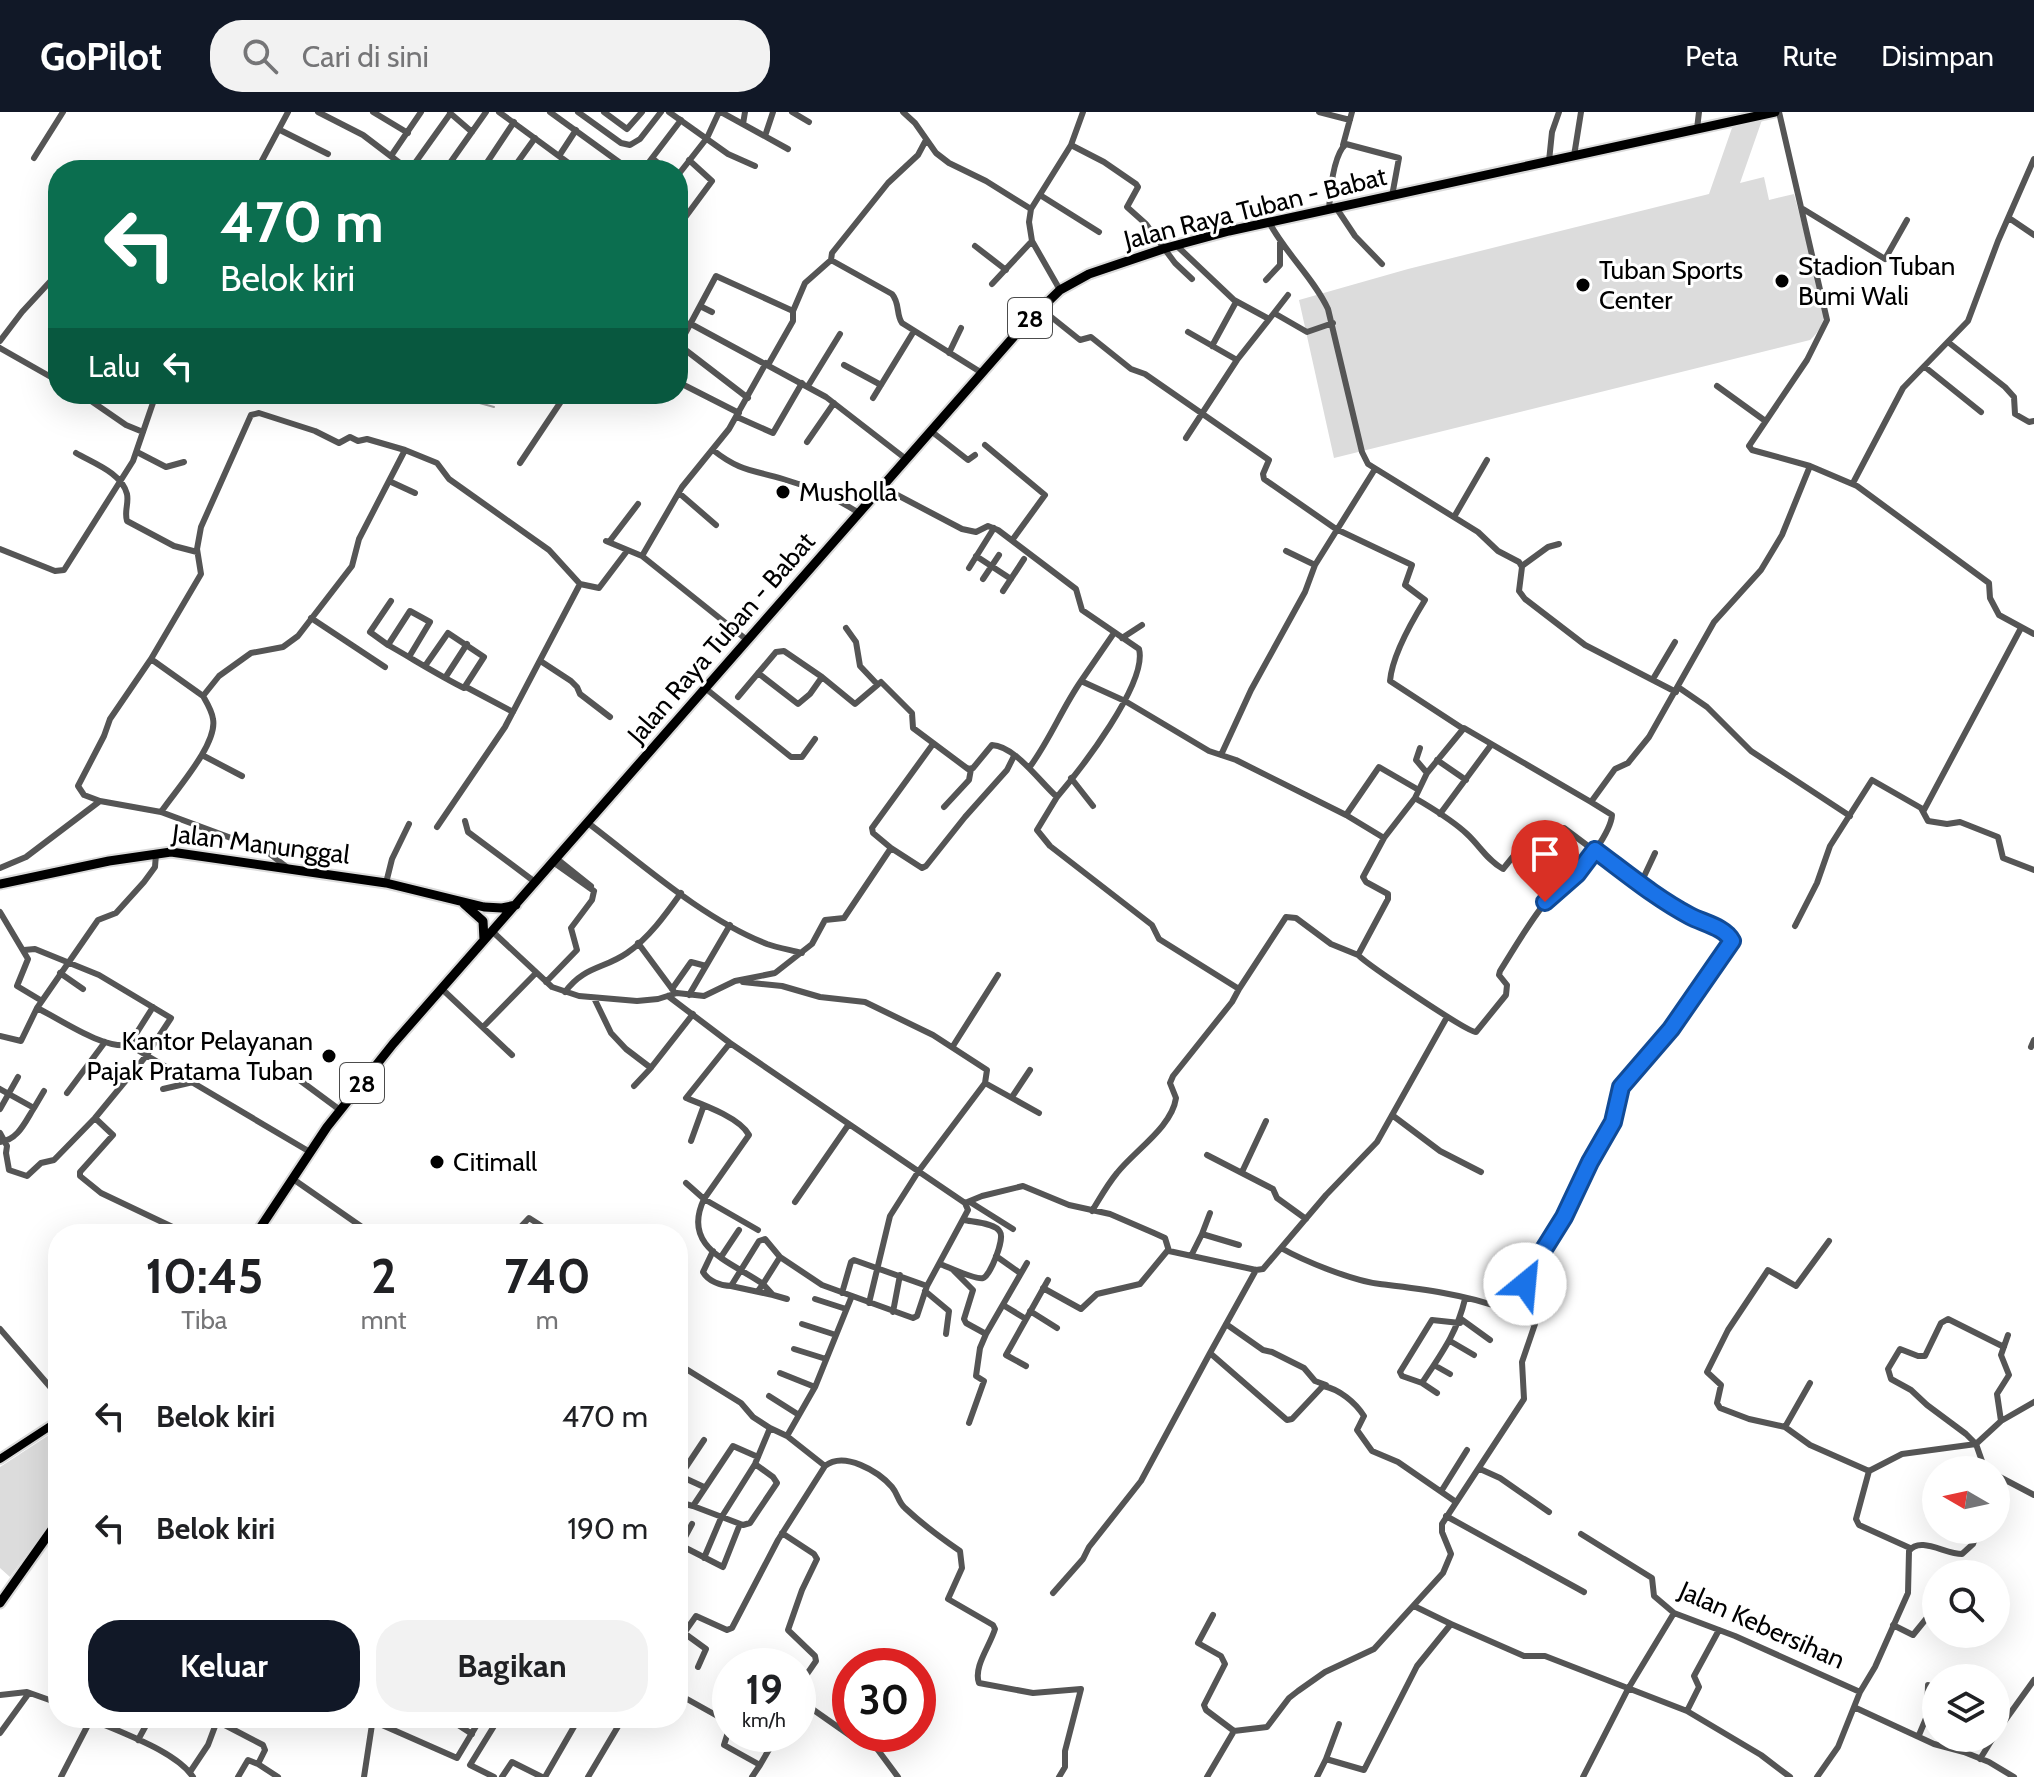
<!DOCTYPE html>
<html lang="id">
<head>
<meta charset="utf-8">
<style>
	body { margin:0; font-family:Cabin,sans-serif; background:#f2f2f2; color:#202124; height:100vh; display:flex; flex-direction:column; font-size:30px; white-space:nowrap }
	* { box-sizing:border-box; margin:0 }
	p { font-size:26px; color:#757577 }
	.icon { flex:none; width:44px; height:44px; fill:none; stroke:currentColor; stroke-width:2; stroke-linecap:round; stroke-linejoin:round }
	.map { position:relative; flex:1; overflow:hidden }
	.drawer { position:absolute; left:48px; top:1112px; width:640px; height:504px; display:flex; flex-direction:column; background:#fff; border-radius:32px; box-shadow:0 8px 32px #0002 }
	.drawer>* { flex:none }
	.guide { position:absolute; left:48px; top:48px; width:640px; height:244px; border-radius:32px; box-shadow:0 8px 32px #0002; background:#0b6e4f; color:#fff; overflow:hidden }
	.needle { width:52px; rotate:279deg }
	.buttons { position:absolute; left:1922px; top:1344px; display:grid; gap:16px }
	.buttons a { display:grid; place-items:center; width:88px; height:88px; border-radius:50%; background:#fff; box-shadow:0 8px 32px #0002; font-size:40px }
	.speed { position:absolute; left:712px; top:1536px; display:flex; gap:16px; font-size:40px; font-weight:700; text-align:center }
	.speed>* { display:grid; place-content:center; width:104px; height:104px; border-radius:50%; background:#fff; box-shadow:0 8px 32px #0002; line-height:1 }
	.speed small { font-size:20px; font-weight:400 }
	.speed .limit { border:12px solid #d22; background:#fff; color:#111 }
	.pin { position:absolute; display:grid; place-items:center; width:68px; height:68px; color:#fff; margin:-82px -34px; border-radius:50% 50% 50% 0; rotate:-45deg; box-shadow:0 0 8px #0007 }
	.pin .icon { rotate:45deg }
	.me { position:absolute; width:88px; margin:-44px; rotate:28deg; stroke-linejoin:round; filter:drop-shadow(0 0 6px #0008) }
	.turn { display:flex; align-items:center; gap:28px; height:168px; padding:0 40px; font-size:36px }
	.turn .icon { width:104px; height:104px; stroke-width:2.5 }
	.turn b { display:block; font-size:56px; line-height:68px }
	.then { display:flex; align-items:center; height:76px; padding:0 40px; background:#0003; gap:16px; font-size:30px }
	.eta { display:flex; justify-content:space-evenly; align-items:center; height:136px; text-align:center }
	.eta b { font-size:48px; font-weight:800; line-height:56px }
	.cta { display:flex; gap:16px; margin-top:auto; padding:16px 40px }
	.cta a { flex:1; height:92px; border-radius:32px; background:#111827; color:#fff; font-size:32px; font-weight:800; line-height:92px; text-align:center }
	.cta a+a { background:#f2f2f2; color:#202124 }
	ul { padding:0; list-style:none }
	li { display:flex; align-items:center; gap:24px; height:112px; padding:0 40px }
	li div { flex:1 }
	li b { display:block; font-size:30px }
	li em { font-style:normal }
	header { display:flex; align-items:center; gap:48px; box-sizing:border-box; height:112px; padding:0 40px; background:#111827; color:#fff }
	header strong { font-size:38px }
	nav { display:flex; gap:44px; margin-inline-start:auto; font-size:28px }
	.search { width:560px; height:72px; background:#f2f2f2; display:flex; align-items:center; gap:20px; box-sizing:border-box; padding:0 28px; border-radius:32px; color:#757577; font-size:30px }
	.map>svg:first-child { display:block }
	.green { fill:#dcdcdc }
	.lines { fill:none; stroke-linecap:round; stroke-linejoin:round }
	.stream { stroke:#a3a3a3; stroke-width:2 }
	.major-casing { stroke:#dbdbdb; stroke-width:12 }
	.highway-casing { stroke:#dbdbdb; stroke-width:13 }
	.minor { stroke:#555; stroke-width:6 }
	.major { stroke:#000; stroke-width:8 }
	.highway { stroke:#000; stroke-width:9 }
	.route-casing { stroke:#114b97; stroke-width:20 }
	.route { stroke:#1a73e8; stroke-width:14 }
	.poi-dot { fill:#000; stroke:#fff; stroke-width:3 }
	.labels { text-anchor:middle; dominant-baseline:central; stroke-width:6; stroke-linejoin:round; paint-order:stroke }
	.shield { fill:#fff; stroke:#4c4c4c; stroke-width:2 }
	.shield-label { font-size:24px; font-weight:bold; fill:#000 }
	.street-label { font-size:26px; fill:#000; stroke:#fff }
	.poi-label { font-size:26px; fill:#000; stroke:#fff; text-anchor:start }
</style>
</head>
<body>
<header>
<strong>GoPilot</strong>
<div class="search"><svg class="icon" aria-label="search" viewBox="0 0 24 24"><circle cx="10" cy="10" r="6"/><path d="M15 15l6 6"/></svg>Cari di sini</div>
<nav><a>Peta</a><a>Rute</a><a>Disimpan</a></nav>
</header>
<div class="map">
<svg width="2034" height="1665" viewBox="0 0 2034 1665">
	<rect width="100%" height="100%" fill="#fff"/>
	<path class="green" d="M1762,8L1740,71L1764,65L1769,88L1794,82L1825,199C1823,212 1819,220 1810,228L1334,346L1299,188L1408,157L1709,82L1733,13Z
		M58,1317V1400L10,1465L0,1456V1355Z"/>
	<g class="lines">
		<path class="stream" d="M462,282L476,290L494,295
			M158,287L212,291L234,282"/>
		<g class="major-casing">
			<path id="major" d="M0,1347L58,1309"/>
		</g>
		<g class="highway-casing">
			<path id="highway" d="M0,772L109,749L171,740L386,771L484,795L502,796L516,793
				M464,792L483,809L484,828
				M256,1122L327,1015L393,932L1024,213L1060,178L1089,162L1166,136L1229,119L1775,0
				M0,1491L58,1409"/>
		</g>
		<path class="minor" d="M318,0L363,23L409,58
			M373,0L408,21
			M499,0L578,58
			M550,0L630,58
			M578,0L621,31L630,33L640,27L661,0
			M604,0L627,17L642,0
			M669,0L728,42L755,54
			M721,0L788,37
			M792,0L809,10
			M903,0L915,11L936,41L949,51L986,69L1031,97
			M1319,0L1350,8
			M1779,0L1827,208L1807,248L1749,334L1752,338L1810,354L1857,374L1989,471L1990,486L1999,503L2034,522
			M450,1L472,20
			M743,12L745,0
			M1697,17L1699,0
			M280,18L328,42
			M765,24L773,0
			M926,28L918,43L888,71L832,141L831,148L892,182C900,191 896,203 902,211L982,261
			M1071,33L1104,50L1136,72L1138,75L1127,95L1146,112L1175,151L1192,167
			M1343,33L1352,0
			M391,44L421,0
			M559,44L576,18
			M1574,44L1581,0
			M34,46L63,0
			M652,46L667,58
			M1549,49L1552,20L1559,0
			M518,50L528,58
			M257,58L288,0
			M410,58L450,2
			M445,58L486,0
			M482,58L514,10
			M512,58L535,26
			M643,58L681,8
			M678,63L707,26L719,0
			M1040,83L1099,120
			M1337,97L1355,124L1382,152
			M1803,97L1885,147L1907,108
			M1329,98C1330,81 1333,43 1346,32L1399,46L1392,84
			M2009,106L2034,123
			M1269,110C1285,141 1313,165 1328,197L1362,340L1368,352L1478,420L1498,439L1519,450L1522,455L1519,479L1525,487L1585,533L1676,580
			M678,115L712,69L689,48
			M1176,133L1234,188L1269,207
			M975,134L1006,158
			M1266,168L1280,153V130
			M992,172L1032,129
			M1060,178L1032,129L1029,110L1031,97L1071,33L1083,0
			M700,194L712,200
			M1040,196L1080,228L1091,225L1131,257L1145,262L1269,348L1263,362L1264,367L1336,417L1412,453L1405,473L1425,488C1412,509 1392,545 1390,569L1462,616
			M793,199L805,171L831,148
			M1274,201L1288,183
			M678,211L691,212L826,285L906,347
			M1188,220L1237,248
			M0,229L22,200L58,161
			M1948,230L2005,275L2014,285L2015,302L2029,310L2034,309
			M1212,234L1236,190
			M0,236L58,269
			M949,241L961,216
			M844,253L881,273
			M1925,255L1981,300
			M678,270L739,301
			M808,274L840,222
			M1717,274L1764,308
			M81,282L126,313L143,320
			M748,286L679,233L716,164L793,199V209L768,253
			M873,286L914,219
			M737,305L773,321L802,271
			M931,319L968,348L975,343
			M1186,326L1237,248L1274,201L1307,220L1333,211
			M807,330L834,291
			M985,333L1045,383L1013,427
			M713,338C739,359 753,358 783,367C811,375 835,385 859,401
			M137,340L166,355L184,350
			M76,341C93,351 122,361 127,382C129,392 124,399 127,409L174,434L197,440
			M520,351L566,282
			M389,369L415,381
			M1853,371L1903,276L1968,209L1998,129L2034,47
			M679,381L716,413
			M1454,405L1487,348
			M606,429L642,444L747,528
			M609,430L638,392
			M0,437L55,459L64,458L133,349L156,282
			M1286,439L1315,453
			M642,444L682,375L729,317L766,251
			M976,444L1011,467
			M1522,454L1548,435L1559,432
			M969,456L994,416
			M983,467L999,443
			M580,472L599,476L627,439
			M1003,479L1024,447
			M391,489L370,520L388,533L410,499L430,510L409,545
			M311,506L385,555
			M846,516L856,530L860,554L877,572
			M1122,526L1142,513
			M388,533C413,547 438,563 464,576L484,545L448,521L425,554
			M542,550L571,569L577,575L580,582L610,605
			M758,561L798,592L810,582L822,565
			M445,566L467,532
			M1653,567L1675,530
			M1081,569L1114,521
			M466,575L513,600
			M1678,575L1707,595L1751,639L1850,704
			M705,576L791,645H802L815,627
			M203,584L151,547L201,462L197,437L201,415L251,303L259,301L315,319L339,331L350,325L358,329L367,327L405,338
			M738,585L776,540L784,539L822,565L855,592L881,570L912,601L913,616L968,657L973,656L992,633C1015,634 1040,670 1057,685C1080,658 1148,571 1139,537L1082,498L1076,477L998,418L988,414L976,420L962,417L882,375
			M1420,636L1416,648L1427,661
			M202,643L242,664
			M1221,643L1251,578L1305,480L1315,453L1375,357
			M1437,648L1466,668
			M1029,656C1050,628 1061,598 1081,569L1125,589L1209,639L1236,648L1346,703L1384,726L1415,686C1433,697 1451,707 1467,722C1480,734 1487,748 1503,757L1520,736L1536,743L1560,717L1564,716L1640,773L1731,826L1730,834L1671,917L1621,975L1613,1010L1590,1050L1564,1105L1529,1161L1514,1202
			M1071,666L1093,694
			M1057,685L1037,718L1050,734L1152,813L1159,827L1239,877L1232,890L1173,964L1170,971L1176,986C1172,1015 1134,1039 1117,1061C1107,1073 1100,1086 1092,1099
			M1415,686L1427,661L1464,616L1591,690
			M100,689L84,683L78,674L104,624L110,607L151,547
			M944,695L969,668L971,657
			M1924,698L2021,516
			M161,700C175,679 218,632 213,607C212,599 207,591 203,584L219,564L251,541L283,535L298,524L352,454L359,427L405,338L437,351L449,367L549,438L580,472L505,615L437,715
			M1440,702L1491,633
			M1346,703L1379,655L1417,677
			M465,709L468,720L535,770
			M588,711C642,752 703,807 767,832C778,836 791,838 802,841
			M1384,726L1363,765L1366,770L1388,782V787L1358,843C1368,853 1467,920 1476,920L1506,883L1507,873L1499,863L1500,859C1514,837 1528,812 1545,791C1553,781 1563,774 1572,766C1585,754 1611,720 1612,703L1591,690L1615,657L1628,651L1649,625L1714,510L1761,458L1782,423L1810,354
			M891,736L922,756L926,754L965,705L1007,658L1014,644
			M556,746L591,774
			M553,750L594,779
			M0,756L26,745L100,689L161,700L266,739L288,756
			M386,771L392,747L409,712
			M1640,773L1655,741
			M0,800L28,847L17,874L42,889
			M1795,814L1817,771L1830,734L1872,668L1921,696L1928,709L1947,712L1960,710L1998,725L2003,746L2034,758
			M493,820L552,875L579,884L637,889L658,887L677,881L704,884L735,869L775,861L812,832L825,808L844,806L891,736L873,721L872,716L933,632
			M638,831L675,881
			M24,838L35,837L99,863L171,906L146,944L95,1006
			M60,861L83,877
			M546,870L577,838L571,816L592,788L594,779
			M743,870L782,874L820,885L865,890L933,923L987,958L985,971L918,1060L890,1104L869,1191
			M442,877L512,943
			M672,877L691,850L706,854
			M1239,877L1286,805L1296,806L1331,832L1358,843
			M565,880C584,854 604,857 627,841C649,826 666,802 681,781
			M689,883L730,813
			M668,884L730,931L965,1091L968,1098L927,1174L917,1204L913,1206L822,1173L780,1145L765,1127L759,1129L731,1174C721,1174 708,1169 703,1160L713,1139
			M594,886L611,921L626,937L651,956
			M37,896L98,808L116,801L144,770L155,755L156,742
			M484,914L535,862
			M0,924L21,929L37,896C62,908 102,937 129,933L310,1040
			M730,931L686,986C704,993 740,1006 749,1023L704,1087C681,1136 730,1149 763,1172L758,1179
			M129,933L153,895
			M953,934L998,863
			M2031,935L2034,928
			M294,964L340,998
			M985,971L1039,1001
			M634,974L650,957L693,902
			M0,977L34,996L44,979
			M163,977L193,970
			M67,981L105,930
			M1012,985L1030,958
			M0,997L18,965
			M1392,1003L1440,1039L1481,1060
			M0,1021L7,1034L6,1041L9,1058L27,1064L41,1051L54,1048L95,1006L113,1023L80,1060V1064L101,1081L181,1119L190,1117L198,1122
			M691,1029L704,993
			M0,1030C18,1028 25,1010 34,996
			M1207,1043L1273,1077L1277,1086L1306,1107
			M1242,1060L1266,1009
			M293,1067L372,1122
			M686,1071L704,1087L758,1118
			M795,1090L849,1012
			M970,1090L1013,1117
			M965,1091L982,1084L1023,1074L1069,1093L1110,1102L1154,1121L1165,1126L1169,1139L1256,1158L1263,1157L1326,1083L1377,1030L1447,905
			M514,1122L529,1106L554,1122
			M1202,1122L1210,1101
			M1829,1129L1796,1174L1768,1158L1728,1218L1707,1260L1721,1273L1717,1291L1720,1296L1749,1307L1785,1315L1810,1333L1869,1359L1902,1342L1976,1332L2001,1309L2034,1290
			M1192,1142L1202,1122L1239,1133
			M996,1144L1020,1161
			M721,1145L739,1118
			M780,1145L763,1172L773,1183L787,1187
			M940,1152C948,1155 975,1168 983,1166C990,1164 1005,1127 1000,1120C996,1111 973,1110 964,1108
			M1256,1158L1210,1241L1287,1308L1292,1307L1323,1274C1339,1277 1355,1290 1364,1304L1357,1318L1372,1339L1398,1350L1456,1390
			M954,1159L973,1178L964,1207L966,1211L986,1222
			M731,1174L773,1183
			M1043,1176L1081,1197L1097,1182L1140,1172L1168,1138
			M925,1179L949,1199L946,1222
			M842,1181L851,1150L854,1148L927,1174
			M851,1186L815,1275L787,1324L825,1354C844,1339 878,1359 892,1375C898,1382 898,1390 905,1396C922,1412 941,1426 960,1439L962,1456L948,1487L993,1513L995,1517C990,1534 973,1555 979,1571L1033,1581L1081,1577L1065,1639V1655L1059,1665
			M815,1187L846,1197
			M1003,1193L1026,1207
			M1030,1199L1057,1216
			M893,1200L900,1163
			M1461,1207L1490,1228
			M1460,1211L1432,1208L1400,1260L1402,1264L1422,1271C1441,1242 1457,1221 1465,1187
			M802,1212L836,1223
			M1226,1212L1263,1238L1272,1240L1304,1256L1315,1269L1326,1273
			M0,1217L58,1284
			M1450,1229L1474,1243
			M794,1237L826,1247
			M678,1252L741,1291L753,1305L770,1316
			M1434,1253L1450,1262
			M1026,1254L1006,1243L1048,1168
			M780,1261L815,1275
			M1422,1271L1437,1281
			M769,1284L799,1303
			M2001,1309L1997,1282L2009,1263L2001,1243L2008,1223
			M969,1311L984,1269L976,1264L980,1236L986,1222L1027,1151
			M1785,1315L1810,1271
			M1480,1357L1500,1366L1549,1400
			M1988,1358L1984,1355L1976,1332L1966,1322L1927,1293L1911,1278L1891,1267L1888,1257L1900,1237L1918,1244H1925L1941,1211L1948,1207L2004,1235
			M1869,1359L1856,1407L1859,1413L1910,1436
			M678,1363L704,1375
			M1996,1363L2034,1383
			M680,1364L704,1328
			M1442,1378L1467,1338
			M678,1390L693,1394L733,1334L758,1345
			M693,1394L743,1413L750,1411L777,1371L773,1365L755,1352
			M1446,1404L1584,1480
			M782,1421L814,1442L817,1447L802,1478L788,1518L815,1544L816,1549L798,1575
			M1581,1422L1652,1466L1654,1484L1674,1501L1735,1524L1860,1580L1838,1635L1817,1665
			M680,1433L723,1455L740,1412
			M678,1438L692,1412
			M704,1446L721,1406L755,1352L770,1316L787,1324
			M1053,1481L1083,1447L1089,1435L1141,1369L1210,1241
			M1414,1494L1451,1512
			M1213,1503L1198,1531L1221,1544L1225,1552L1204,1593L1206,1598L1234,1619
			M1893,1513L1913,1523L1926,1507
			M684,1521L706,1537L698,1555
			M678,1523L684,1521L696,1504L727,1518L732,1516L778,1428L825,1354
			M1860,1580L1875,1555L1908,1481L1909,1439C1920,1424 1945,1442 1962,1442L1973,1432L1978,1418
			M678,1582L730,1611
			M0,1583L27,1580L58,1591
			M798,1587L855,1627L875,1634L898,1665
			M1856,1596L1934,1632L1964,1640L1989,1650L2014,1665
			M1687,1599L1699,1575L1694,1564L1719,1518
			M89,1606C118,1620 175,1638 193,1665
			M218,1606L217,1609L263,1633L265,1638L258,1652L278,1665
			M662,1607V1606
			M373,1609L457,1646L481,1606
			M452,1609L472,1622
			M730,1614L724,1633L760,1653L752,1665
			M0,1621L29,1581
			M1996,1621L2034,1568
			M1919,1623L1927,1604L1928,1573
			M138,1628L150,1606
			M1326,1647L1339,1612
			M1980,1647L1993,1626
			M760,1653L778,1622
			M190,1660L208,1633L217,1609
			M61,1665L91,1607
			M238,1665L248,1648L258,1652
			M364,1665L373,1606
			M494,1665L470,1653L499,1606
			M502,1665L512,1650L542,1665
			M545,1665L579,1606
			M588,1665L623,1606
			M1207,1665L1234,1619L1267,1615L1289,1586L1298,1579L1325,1560L1374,1537L1443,1461L1451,1442L1442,1420V1412L1524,1287L1522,1250L1535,1212C1524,1207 1513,1200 1501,1196C1463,1182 1420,1177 1380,1172C1353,1169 1304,1149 1281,1136
			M1317,1665L1326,1647L1364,1658L1417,1554L1451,1512L1524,1544H1545L1687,1599L1761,1643L1790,1665
			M1583,1665L1628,1577L1674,1501"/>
		<use href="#major" class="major"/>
		<use href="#highway" class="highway"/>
	</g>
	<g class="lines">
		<g class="route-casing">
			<path id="route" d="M1525,1172L1529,1161L1564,1105L1590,1050L1613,1010L1621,975L1671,917L1732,829C1725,815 1703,811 1690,804C1656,786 1626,761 1595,738L1577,762L1545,790"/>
		</g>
		<use href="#route" class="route"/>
	</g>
	<g class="poi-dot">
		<circle cx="1782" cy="169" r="8"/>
		<circle cx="1583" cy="173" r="8"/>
		<circle cx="783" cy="380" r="8"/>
		<circle cx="329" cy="944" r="8"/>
		<circle cx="437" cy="1050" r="8"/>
	</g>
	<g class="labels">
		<g class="shield">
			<rect x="1008" y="186" width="44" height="40" rx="6"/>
			<rect x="340" y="951" width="44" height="40" rx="6"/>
		</g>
		<g class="shield-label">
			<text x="1030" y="206">28</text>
			<text x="362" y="971">28</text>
		</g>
		<g class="street-label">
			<text transform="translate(1255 96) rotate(-14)">Jalan Raya Tuban - Babat</text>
			<text transform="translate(721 526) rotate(-49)">Jalan Raya Tuban - Babat</text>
			<text transform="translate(261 732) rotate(7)">Jalan Manunggal</text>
			<text transform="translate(1762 1513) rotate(24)">Jalan Kebersihan</text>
		</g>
		<g class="poi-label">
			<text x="1798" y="154">Stadion Tuban<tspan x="1798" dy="30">Bumi Wali</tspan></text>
			<text x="1599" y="158">Tuban Sports<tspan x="1599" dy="30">Center</tspan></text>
			<text x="799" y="380">Musholla</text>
			<text x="313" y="929" text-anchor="end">Kantor Pelayanan<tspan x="313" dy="30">Pajak Pratama Tuban</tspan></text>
			<text x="453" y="1050">Citimall</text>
		</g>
	</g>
</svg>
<div class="buttons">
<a><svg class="needle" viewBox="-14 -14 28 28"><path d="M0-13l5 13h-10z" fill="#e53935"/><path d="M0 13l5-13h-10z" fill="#757577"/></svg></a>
<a><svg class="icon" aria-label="search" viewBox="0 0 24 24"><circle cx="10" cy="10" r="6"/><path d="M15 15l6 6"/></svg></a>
<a><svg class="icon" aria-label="layers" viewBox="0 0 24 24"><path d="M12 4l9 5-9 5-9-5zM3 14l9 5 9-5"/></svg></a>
</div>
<div class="speed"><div>19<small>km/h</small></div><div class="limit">30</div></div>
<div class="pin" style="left:1545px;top:790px;background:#d93025"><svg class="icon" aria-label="arrive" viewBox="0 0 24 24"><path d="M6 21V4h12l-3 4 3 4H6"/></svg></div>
<svg class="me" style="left:1525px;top:1172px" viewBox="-20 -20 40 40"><circle r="19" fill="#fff"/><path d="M0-13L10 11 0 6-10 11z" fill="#1a73e8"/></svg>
<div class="guide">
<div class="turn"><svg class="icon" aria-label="left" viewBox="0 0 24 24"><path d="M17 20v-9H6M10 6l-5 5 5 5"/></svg><div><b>470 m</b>Belok kiri</div></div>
<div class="then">Lalu<svg class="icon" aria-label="left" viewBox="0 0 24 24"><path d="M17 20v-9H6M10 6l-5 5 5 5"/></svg></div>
</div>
<section class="drawer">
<div class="eta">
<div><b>10:45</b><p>Tiba</p></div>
<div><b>2</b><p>mnt</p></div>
<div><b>740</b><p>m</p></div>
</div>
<ul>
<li><svg class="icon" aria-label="left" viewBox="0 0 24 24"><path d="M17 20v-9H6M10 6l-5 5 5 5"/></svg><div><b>Belok kiri</b></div><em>470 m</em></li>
<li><svg class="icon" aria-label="left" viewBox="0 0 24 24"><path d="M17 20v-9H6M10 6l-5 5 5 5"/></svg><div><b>Belok kiri</b></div><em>190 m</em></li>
</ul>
<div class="cta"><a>Keluar</a><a>Bagikan</a></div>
</section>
</div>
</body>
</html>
